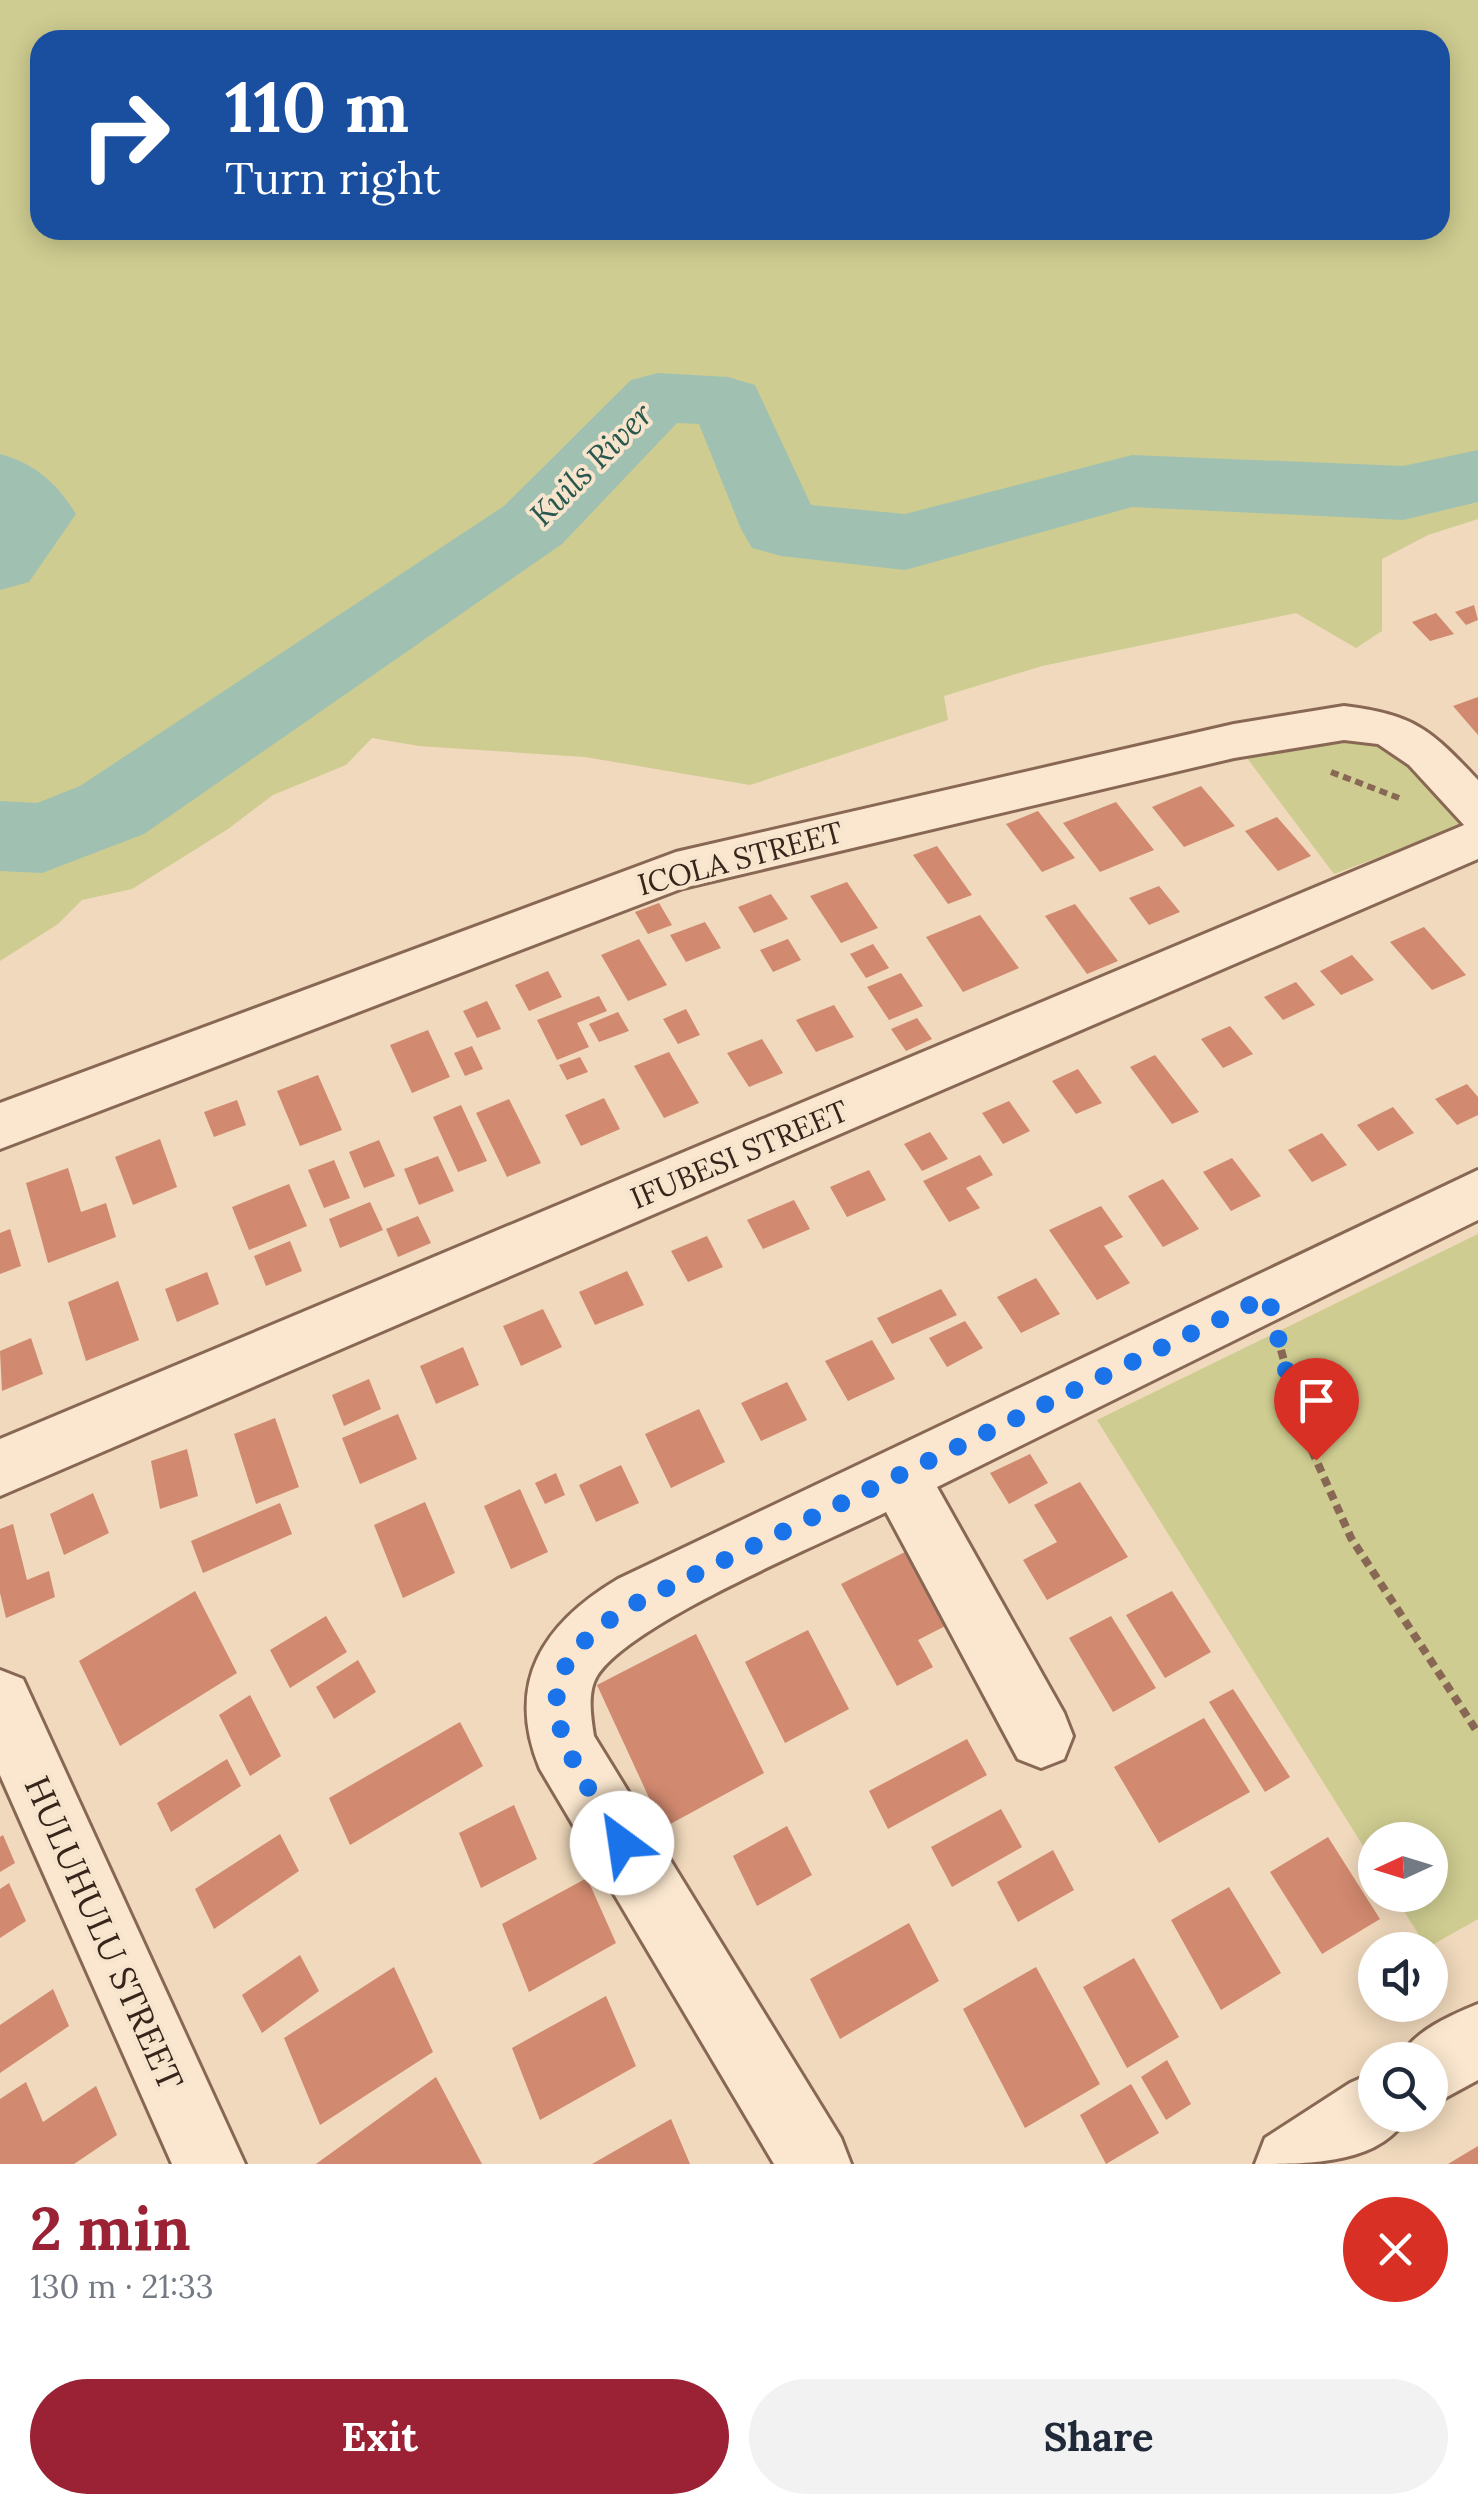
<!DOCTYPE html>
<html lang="en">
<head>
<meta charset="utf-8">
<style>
	body { margin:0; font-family:Lora,serif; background:#f2f2f3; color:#1f2937; height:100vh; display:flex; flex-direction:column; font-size:38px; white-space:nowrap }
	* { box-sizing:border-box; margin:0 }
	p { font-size:32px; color:#747a83 }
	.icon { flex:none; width:55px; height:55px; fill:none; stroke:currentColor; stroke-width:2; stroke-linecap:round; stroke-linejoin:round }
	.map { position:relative; height:2164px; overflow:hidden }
	.drawer { display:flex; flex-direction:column; background:#fff; flex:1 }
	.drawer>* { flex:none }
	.banner { position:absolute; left:30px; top:30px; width:1420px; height:210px; border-radius:30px; box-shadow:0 5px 25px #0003; background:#1a4fa0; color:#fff; overflow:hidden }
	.needle { width:65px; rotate:266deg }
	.buttons { position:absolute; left:1358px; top:1822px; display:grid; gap:20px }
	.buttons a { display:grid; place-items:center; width:90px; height:90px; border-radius:50%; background:#fff; box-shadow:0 5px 25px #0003; font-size:50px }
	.pin { position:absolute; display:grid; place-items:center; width:85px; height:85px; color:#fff; margin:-102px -42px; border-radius:50% 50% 50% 0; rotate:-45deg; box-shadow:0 0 10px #0007 }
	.pin .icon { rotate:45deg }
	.me { position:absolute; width:110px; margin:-55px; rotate:329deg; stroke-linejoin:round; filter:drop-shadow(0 0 8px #0008) }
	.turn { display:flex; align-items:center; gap:35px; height:210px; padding:0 30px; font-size:45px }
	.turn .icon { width:130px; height:130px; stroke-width:2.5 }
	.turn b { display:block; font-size:70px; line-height:85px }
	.round { display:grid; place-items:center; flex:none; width:105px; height:105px; border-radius:52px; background:#f2f2f3 }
	.headline { display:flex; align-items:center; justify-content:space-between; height:170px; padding:0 30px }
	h1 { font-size:60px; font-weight:700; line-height:75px; color:#9b2134 }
	.button { display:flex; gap:20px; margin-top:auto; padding:20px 30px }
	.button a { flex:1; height:115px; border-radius:60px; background:#9b2134; color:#fff; font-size:40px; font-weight:700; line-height:115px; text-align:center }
	.button a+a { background:#f2f2f3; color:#1f2937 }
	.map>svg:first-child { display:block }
	.green { fill:#cecc90; fill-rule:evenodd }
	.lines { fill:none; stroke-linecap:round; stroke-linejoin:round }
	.river { fill:#a0c1b2; fill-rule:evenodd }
	.building { fill:#d1896f }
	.minor-casing { stroke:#886854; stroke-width:6 }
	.path-far1 { stroke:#886854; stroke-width:6; stroke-dasharray:8 5; stroke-linecap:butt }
	.path { stroke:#886854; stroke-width:8; stroke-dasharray:9 6; stroke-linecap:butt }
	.minor { fill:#fbe7cf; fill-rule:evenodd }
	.route { stroke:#1a73e8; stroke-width:18; stroke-dasharray:0 32.4 }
	.labels { text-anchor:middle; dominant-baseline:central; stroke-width:8; stroke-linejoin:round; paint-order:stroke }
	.street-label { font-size:30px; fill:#37241a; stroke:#f7e4cc }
	.water-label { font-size:32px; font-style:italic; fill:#28574e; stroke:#f7e4cc }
	.near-street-label { font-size:35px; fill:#37241a; stroke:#f7e4cc }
</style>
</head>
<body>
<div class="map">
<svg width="1478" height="2164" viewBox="0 0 1478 2164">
	<rect width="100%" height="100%" fill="#f0d9bc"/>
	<path class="green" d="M0,0H1478V519L1428,535L1382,559V631L1356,648L1296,613L1042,666L944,696L948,720L750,785L585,757L419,746L372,738L346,765L273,795L228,829L132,889L82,900L58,924L0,961ZM40,40H1440V230H40Z
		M1351,738L1392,748L1465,825L1334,874L1247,758Z
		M1478,1234V1919L1427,1948L1394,1895H1430V1840H1375V1865L1097,1420Z"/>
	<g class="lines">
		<path class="river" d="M658,373L728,377L755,385L811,505L905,514L1132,455L1403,466L1478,450V502L1403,520L1132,507L905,570L781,556L752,548L741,529L699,424L677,423L562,544L144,834L42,873L0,871V801L37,803L80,786L504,506L631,380Z
			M0,454C34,463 57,483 76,514L29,582L0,590Z"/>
	</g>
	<path class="building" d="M1474,605L1478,620L1466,625L1455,612Z
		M1436,613L1454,634L1430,641L1412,622Z
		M1478,697V735L1453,706Z
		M1201,786L1235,826L1184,847L1152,807Z
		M1116,802L1154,850L1100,872L1063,823Z
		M1038,811L1075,858L1042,872L1006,824Z
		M1277,817L1311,856L1278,871L1245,831Z
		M937,846L972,895L948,904L913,855Z
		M847,882L878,928L841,943L810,896Z
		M1159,886L1180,912L1149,925L1129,898Z
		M771,894L788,919L754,933L738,907Z
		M659,903L672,925L648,934L635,912Z
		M1075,904L1118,961L1087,974L1045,916Z
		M980,915L1019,968L963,992L926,937Z
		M705,922L721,948L686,962L670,935Z
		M1424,927L1466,975L1432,990L1390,942Z
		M639,939L667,985L628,1001L601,955Z
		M788,939L801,960L773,972L760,950Z
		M873,944L889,968L866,978L850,954Z
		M1352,955L1374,980L1341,995L1320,971Z
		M548,971L562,997L529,1011L515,985Z
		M901,973L923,1006L889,1020L867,987Z
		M1296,982L1315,1005L1283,1020L1264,997Z
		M599,996L607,1011L577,1023L589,1047L557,1060L537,1020Z
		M487,1001L501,1029L477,1038L463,1011Z
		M834,1005L854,1037L816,1052L796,1020Z
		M686,1009L700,1035L678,1044L663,1019Z
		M618,1012L629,1031L599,1042L589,1024Z
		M917,1018L932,1039L906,1051L891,1029Z
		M1230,1026L1253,1054L1223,1068L1201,1039Z
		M428,1030L450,1077L412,1093L390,1045Z
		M762,1039L783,1073L749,1087L727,1053Z
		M472,1046L483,1069L465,1076L454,1053Z
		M669,1052L699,1103L664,1118L634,1066Z
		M1155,1055L1199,1112L1172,1124L1130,1067Z
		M580,1057L588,1072L567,1080L559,1065Z
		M1078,1069L1102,1103L1076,1114L1052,1081Z
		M318,1075L342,1130L300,1146L277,1091Z
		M1467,1084L1478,1097V1115L1457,1125L1435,1099Z
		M604,1098L620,1129L581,1146L565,1115Z
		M509,1099L541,1163L507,1177L476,1113Z
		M237,1100L246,1125L214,1137L204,1112Z
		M1009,1101L1030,1131L1003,1144L982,1113Z
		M461,1105L487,1161L458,1172L433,1117Z
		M1393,1107L1414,1133L1378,1151L1357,1125Z
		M930,1132L948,1159L922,1171L904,1144Z
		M1322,1133L1347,1165L1312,1182L1288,1150Z
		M160,1139L177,1187L133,1205L115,1157Z
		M379,1140L395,1176L364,1188L349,1152Z
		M980,1155L993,1175L966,1188L980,1208L949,1222L923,1181Z
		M438,1156L454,1191L419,1205L404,1169Z
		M1232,1158L1261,1196L1231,1211L1203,1172Z
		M334,1160L350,1198L324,1208L308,1170Z
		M68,1168L81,1212L106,1203L116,1237L48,1263L26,1183Z
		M869,1170L886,1200L847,1217L830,1187Z
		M1163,1179L1199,1229L1163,1247L1128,1196Z
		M289,1184L307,1226L249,1250L232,1207Z
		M794,1200L810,1229L763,1249L747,1220Z
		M370,1202L383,1230L340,1248L329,1219Z
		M1101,1206L1123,1237L1104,1246L1130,1283L1097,1300L1049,1230Z
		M418,1216L431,1243L398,1257L386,1229Z
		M10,1229L21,1266L0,1274V1233Z
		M707,1236L723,1267L688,1282L671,1251Z
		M290,1241L302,1271L266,1286L254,1256Z
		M627,1271L644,1305L595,1325L579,1292Z
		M207,1272L219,1304L177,1322L165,1289Z
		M1036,1278L1060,1314L1021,1333L997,1297Z
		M118,1281L139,1340L86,1361L68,1302Z
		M941,1289L957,1315L892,1344L877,1318Z
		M543,1309L562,1347L521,1366L503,1326Z
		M965,1321L983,1348L947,1367L929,1338Z
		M31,1338L43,1374L2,1391L0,1351Z
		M872,1340L895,1379L848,1401L825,1361Z
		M463,1347L479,1385L436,1404L420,1366Z
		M369,1379L381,1409L344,1426L332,1395Z
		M787,1382L807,1420L761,1441L741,1403Z
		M699,1409L725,1462L671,1488L645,1434Z
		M398,1414L417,1459L360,1484L342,1438Z
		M275,1418L299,1487L256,1504L234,1434Z
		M187,1449L198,1496L160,1509L151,1461Z
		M1030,1454L1048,1483L1009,1504L990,1473Z
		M621,1465L639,1503L596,1522L579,1485Z
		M556,1473L565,1495L545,1504L535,1483Z
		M1080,1482L1128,1557L1047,1600L1023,1560L1057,1542L1034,1505Z
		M520,1489L548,1552L511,1569L484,1506Z
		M93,1493L109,1533L64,1555L50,1514Z
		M425,1502L455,1573L403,1598L374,1525Z
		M280,1503L292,1534L203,1573L191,1541Z
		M13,1524L27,1580L49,1571L55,1597L6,1618L0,1593V1529Z
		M909,1550L951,1623L918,1640L933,1667L897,1686L841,1584Z
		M195,1591L237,1673L120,1746L79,1661Z
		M1172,1591L1211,1652L1165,1678L1126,1615Z
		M326,1616L347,1652L290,1688L270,1650Z
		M1111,1616L1156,1688L1113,1712L1069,1638Z
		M808,1630L849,1709L785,1743L745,1662Z
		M696,1634L764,1773L663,1828L597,1685Z
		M358,1660L376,1692L334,1719L316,1687Z
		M1233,1689L1290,1777L1265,1792L1209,1702Z
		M250,1695L281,1756L250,1776L219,1715Z
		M1204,1718L1250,1792L1159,1843L1114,1767Z
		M460,1722L483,1766L350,1845L329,1798Z
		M967,1739L987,1775L888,1829L869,1791Z
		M227,1759L241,1786L171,1832L157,1803Z
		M514,1805L537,1859L481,1888L459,1833Z
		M1001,1809L1022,1847L952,1887L931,1847Z
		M787,1826L812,1875L757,1906L733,1856Z
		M280,1834L299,1871L214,1929L195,1889Z
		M3,1835L15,1863L0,1872V1837Z
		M1328,1837L1380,1919L1322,1954L1270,1872Z
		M1053,1850L1074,1890L1018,1922L997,1882Z
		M587,1878L616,1943L529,1992L502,1924Z
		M9,1883L26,1921L0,1938V1889Z
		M1229,1887L1281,1973L1221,2010L1171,1920Z
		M909,1923L939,1981L840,2039L810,1979Z
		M300,1955L319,1991L262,2033L242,1995Z
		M1134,1958L1179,2037L1127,2068L1083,1987Z
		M394,1967L433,2052L320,2125L284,2038Z
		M1036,1967L1100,2084L1025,2128L963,2009Z
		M53,1989L69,2026L0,2073V2025Z
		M606,1996L636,2066L540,2120L512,2048Z
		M1167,2060L1191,2104L1166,2120L1141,2077Z
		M436,2077L482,2164H316Z
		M26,2082L43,2122L96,2086L117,2135L74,2164H0V2099Z
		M1131,2084L1159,2133L1106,2164L1080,2115Z
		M671,2119L690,2164H592Z
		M1478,2146V2164H1448Z"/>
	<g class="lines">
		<g class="minor-casing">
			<path id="minor" d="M1344,706C1415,715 1430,729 1478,780V859L0,1496V1439L1464,825L1409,765L1378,744L1344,740L1234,758L683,888L0,1149V1103L676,852L1234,724Z
				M1478,1170V1220L937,1487L1064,1713L1073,1736L1064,1759L1041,1768L1018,1759L886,1512C822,1544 631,1622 597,1676C587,1692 591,1717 594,1736L841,2138L851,2164H774L540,1769C504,1682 544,1623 618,1579Z
				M0,1670L23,1679L245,2164H172L0,1775Z
				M1478,2004V2080L1430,2106V2060H1399C1411,2032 1451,2015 1478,2004Z
				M1375,2072V2115H1408C1382,2164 1310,2164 1255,2164L1265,2138L1350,2083Z"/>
		</g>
		<path class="path-far1" d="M1331,772L1399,798"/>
		<path class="path" d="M1281,1350L1305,1435L1351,1538L1478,1733"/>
		<use href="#minor" class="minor"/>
	</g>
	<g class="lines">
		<path class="route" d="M622,1843C559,1740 506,1676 640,1601L1268,1296L1288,1378L1316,1460"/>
	</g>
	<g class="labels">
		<g class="street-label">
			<text transform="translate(740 858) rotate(-15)">ICOLA STREET</text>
			<text transform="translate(739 1154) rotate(-23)">IFUBESI STREET</text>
		</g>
		<g class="water-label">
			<text transform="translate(591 464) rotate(-45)">Kuils River</text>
		</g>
		<g class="near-street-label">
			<text transform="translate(104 1933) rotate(66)">HULUHULU STREET</text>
		</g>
	</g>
</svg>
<div class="buttons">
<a><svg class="needle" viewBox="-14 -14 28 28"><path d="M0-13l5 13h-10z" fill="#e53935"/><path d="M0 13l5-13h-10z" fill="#747a83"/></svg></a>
<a><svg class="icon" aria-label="sound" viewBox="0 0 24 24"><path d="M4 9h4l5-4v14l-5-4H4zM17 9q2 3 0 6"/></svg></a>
<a><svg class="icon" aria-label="search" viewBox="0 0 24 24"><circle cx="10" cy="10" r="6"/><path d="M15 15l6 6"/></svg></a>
</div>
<div class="pin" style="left:1316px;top:1460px;background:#d93025"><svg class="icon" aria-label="arrive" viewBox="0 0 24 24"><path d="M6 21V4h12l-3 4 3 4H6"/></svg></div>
<svg class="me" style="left:622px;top:1843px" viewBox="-20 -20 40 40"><circle r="19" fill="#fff"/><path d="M0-13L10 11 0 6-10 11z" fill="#1a73e8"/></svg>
<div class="banner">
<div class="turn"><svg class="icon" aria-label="right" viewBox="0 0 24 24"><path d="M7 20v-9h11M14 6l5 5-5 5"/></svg><div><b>110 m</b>Turn right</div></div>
</div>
</div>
<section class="drawer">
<div class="headline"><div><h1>2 min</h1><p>130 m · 21:33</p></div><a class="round" style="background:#d93025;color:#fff"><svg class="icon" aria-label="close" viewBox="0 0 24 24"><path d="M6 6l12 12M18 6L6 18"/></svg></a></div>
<div class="button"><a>Exit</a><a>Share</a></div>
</section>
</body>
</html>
